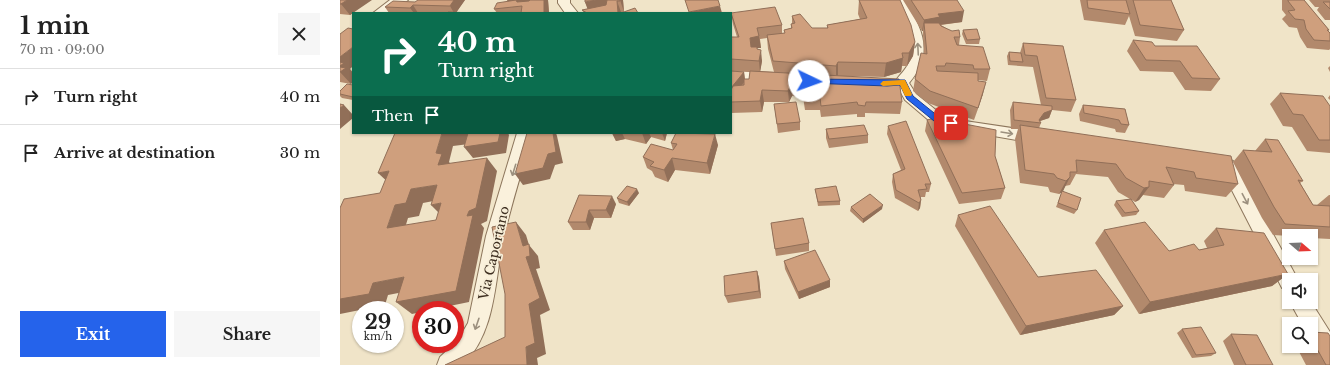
<!DOCTYPE html>
<html lang="en">
<head>
<meta charset="utf-8">
<style>
	body { margin:0; font-family:"Libre Baskerville",serif; background:#f6f6f6; color:#222; height:100vh; display:flex; flex-direction:column; font-size:15px; white-space:nowrap }
	* { box-sizing:border-box; margin:0 }
	p { font-size:13px; color:#767676 }
	.icon { flex:none; width:22px; height:22px; fill:none; stroke:currentColor; stroke-width:2; stroke-linecap:round; stroke-linejoin:round }
	.map { position:relative; flex:1; overflow:hidden }
	.drawer { display:flex; flex-direction:column; background:#fff; width:340px }
	.drawer>* { flex:none }
	.hud { position:absolute; left:12px; top:12px; width:380px; height:122px; border-radius:0px; box-shadow:0 1px 3px #0004; background:#0b6e4f; color:#fff; overflow:hidden }
	.needle { width:26px; rotate:109deg }
	.buttons { position:absolute; left:942px; top:229px; display:grid; gap:8px }
	.buttons a { display:grid; place-items:center; width:36px; height:36px; border-radius:0px; background:#fff; box-shadow:0 1px 3px #0004; font-size:20px }
	.speed { position:absolute; left:12px; top:301px; display:flex; gap:8px; font-size:20px; font-weight:700; text-align:center }
	.speed>* { display:grid; place-content:center; width:52px; height:52px; border-radius:50%; background:#fff; box-shadow:0 1px 3px #0004; line-height:1 }
	.speed small { font-size:10px; font-weight:400 }
	.speed .limit { border:6px solid #d22; background:#fff; color:#111 }
	.pin { position:absolute; display:grid; place-items:center; width:34px; height:34px; color:#fff; margin:-17px; border-radius:8px; box-shadow:0 2px 6px #0006 }
	.me { position:absolute; width:44px; margin:-22px; rotate:93deg; stroke-linejoin:round; filter:drop-shadow(0 0 3px #0008) }
	.turn { display:flex; align-items:center; gap:14px; height:84px; padding:0 20px; font-size:18px }
	.turn .icon { width:52px; height:52px; stroke-width:2.5 }
	.turn b { display:block; font-size:28px; line-height:34px }
	.then { display:flex; align-items:center; height:38px; padding:0 20px; background:#0003; gap:8px; font-size:15px }
	.round { display:grid; place-items:center; flex:none; width:42px; height:42px; border-radius:0px; background:#f6f6f6 }
	.head { display:flex; align-items:center; justify-content:space-between; height:68px; padding:0 20px }
	h1 { font-size:24px; font-weight:800; line-height:30px }
	.action { display:flex; gap:8px; margin-top:auto; padding:8px 20px }
	.action a { flex:1; height:46px; border-radius:0px; background:#2563eb; color:#fff; font-size:16px; font-weight:800; line-height:46px; text-align:center }
	.action a+a { background:#f6f6f6; color:#222 }
	ul { padding:0; list-style:none }
	li { display:flex; align-items:center; gap:12px; height:56px; padding:0 20px; border-top:1px solid #e0e0e0 }
	li div { flex:1 }
	li b { display:block; font-size:15px }
	li em { font-style:normal }
	main { display:flex; flex:1; min-height:0 }
	.map>svg:first-child { display:block }
	.lines { fill:none; stroke-linecap:round; stroke-linejoin:round }
	.minor-casing { stroke:#8d765c; stroke-width:2 }
	.tertiary-casing { stroke:#8d765c; stroke-width:2 }
	.minor { fill:#faf1dc; fill-rule:evenodd }
	.tertiary { fill:#faf1dc; fill-rule:evenodd }
	.wall { fill:#b2896c; fill-rule:evenodd }
	.shaded-wall { fill:#916f58 }
	.building { fill:#cf9f7d; stroke:#916f58; fill-rule:evenodd }
	.oneway { stroke:#9c907e }
	.route { fill:#2563eb; stroke:#184099 }
	.slow { fill:#f59e0b }
	.labels { text-anchor:middle; dominant-baseline:central; stroke-width:3.5; stroke-linejoin:round; paint-order:stroke }
	.street-label { font-size:13px; fill:#3d2e20; stroke:#f7eed8 }
</style>
</head>
<body>
<main>
<section class="drawer">
<div class="head"><div><h1>1 min</h1><p>70 m · 09:00</p></div><a class="round"><svg class="icon" aria-label="close" viewBox="0 0 24 24"><path d="M6 6l12 12M18 6L6 18"/></svg></a></div>
<ul>
<li><svg class="icon" aria-label="right" viewBox="0 0 24 24"><path d="M7 20v-9h11M14 6l5 5-5 5"/></svg><div><b>Turn right</b></div><em>40 m</em></li>
<li><svg class="icon" aria-label="arrive" viewBox="0 0 24 24"><path d="M6 21V4h12l-3 4 3 4H6"/></svg><div><b>Arrive at destination</b></div><em>30 m</em></li>
</ul>
<div class="action"><a>Exit</a><a>Share</a></div>
</section>
<div class="map">
<svg width="990" height="365" viewBox="0 0 990 365">
	<rect width="100%" height="100%" fill="#f0e4c8"/>
	<g class="lines">
		<g class="minor-casing">
			<path id="minor" d="M218,0H230V3L238,13H225L218,3Z
				M553,0H565C582,30 595,52 569,83L576,94L602,115L625,121L699,132L705,134L707,138L705,142L699,144L625,131L592,123L565,100L555,82C559,75 566,70 569,62C577,40 563,18 553,0Z
				M391,70L432,74L437,76L439,79L437,82L432,84L391,80Z
				M177,133H193C183,167 172,202 164,236C154,281 157,330 123,365H97L100,357L118,340L128,323L146,236Z
				M887,159L893,161L956,276L958,280H949V291L942,288L879,165L881,161Z
				M950,302H971L990,332V361C975,355 971,339 971,324H962Z"/>
		</g>
		<g class="tertiary-casing">
			<path id="tertiary" d="M50,0H68L51,13H33Z"/>
		</g>
		<use href="#minor" class="minor"/>
		<use href="#tertiary" class="tertiary"/>
	</g>
	<path class="wall" d="M0,0L13,13L10,15L0,14Z
		M125,0L116,12L134,13H49L45,7L75,2Z
		M167,0H208L209,13H157L154,9L168,1Z
		M283,0L284,12H281V13H244L242,10L248,9L245,2Z
		M519,0L575,42L573,56L567,66H562L561,72L544,77L509,76L562,102L560,114L525,113V117H517V114L481,117L480,110H465L463,97L452,96L449,102H424L422,112L391,113V71L404,72L405,79H409L410,72L391,71V37H397L393,24L391,13L442,25V33H445L444,30L451,28V24H452V16L472,28H487V25L520,19L518,14ZM427,38L428,49L434,72L420,71L422,61L417,48H421L420,39Z
		M563,0H617L622,22L601,25L620,37L619,45L650,69L647,81L638,80L643,94L634,120L588,103L573,91L575,79L584,54L583,35V31H582Z
		M740,0H831L844,30L837,41L795,36L789,16L785,25L744,20Z
		M942,0H964L989,30L988,31L990,33V49L989,50L967,48L960,37L957,28L949,27L942,19L946,15L942,10Z
		M969,0H990V20H985L977,10L979,7H975Z
		M623,30L640,39L639,44H626L622,34Z
		M0,34L10,69L13,73L11,84L0,82Z
		M793,40L815,46L880,79L871,91L845,90L833,72L800,71L787,51Z
		M683,43L723,46L736,100L731,112L712,110L709,118L700,121L701,123L699,128L898,184L886,197L845,191L844,185L833,184L834,185L824,198L803,195L799,200L795,202L791,199L799,211L796,215L782,217L774,205L776,201L790,199L778,192L768,177L736,174L730,185L725,186L723,191L737,210L734,214L716,207L722,192L719,194L710,192L708,187L680,183L675,139L678,129H671L670,110L673,102L701,105L693,67L668,65L667,56L669,52L680,53Z
		M990,66V72L988,68Z
		M13,85V100L2,98L0,96V91Z
		M940,93L990,106V153L967,151L952,127L943,126L930,104Z
		M990,95V100L988,98Z
		M434,104L460,122V130L438,133Z
		M743,105L785,109L789,125L785,133L776,132L775,129L740,121L739,114Z
		M587,120L614,122L655,156L665,188L661,199L619,204L585,131Z
		M548,126L591,184L589,192H586L585,197H581V200L580,208L578,211L555,198L552,182L553,174L561,170L547,134Z
		M486,129L528,135V143L489,148L486,138Z
		M272,133H327L325,141L311,137L306,144L285,139L276,141Z
		M336,133H363L378,145L370,174L335,170L328,182L315,177L312,171L307,168L303,157L333,150L331,143Z
		M925,139L963,181L960,183L973,205H977L989,195H990V239L971,238V236H950L933,235L922,218L893,162L903,150L915,151Z
		M475,189L500,201V205L478,206L476,194Z
		M299,193L289,206L279,203L277,198Z
		M239,195L276,204L271,218H254L250,230H233L228,222Z
		M511,207L542,209L523,223L510,211Z
		M618,215L698,277L783,306L774,315L680,335L615,226Z
		M431,223L469,243V251L436,256Z
		M876,228L948,274L932,286L799,314L755,243L764,230L829,251L859,250L867,248L864,241Z
		M444,261L490,287L459,299L445,269Z
		M417,271L419,278L421,298L388,303L385,296Z
		M842,329L876,353L871,356L852,358L837,333Z
		M971,332L990,365H966L956,346H971Z
		M891,334L933,365H894L883,341Z"/>
	<path class="shaded-wall" d="M7,0H32L10,15L1,4Z
		M114,0H125L116,13H114L110,6Z
		M167,0H194L170,5Z
		M204,0H208L209,13H204Z
		M256,0H267L271,10L249,13L245,2Z
		M280,0H283L284,12Z
		M277,1L281,12V13H278Z
		M73,5L78,13H74L70,8Z
		M380,6L382,13H349V12Z
		M624,11L622,22L598,25L584,23L583,31H582L584,20L598,14Z
		M419,36L421,48H417L419,59H413L410,38Z
		M575,42L573,56L567,66L569,53Z
		M13,47V66L10,69L13,73V82L11,84L0,72V57Z
		M421,50L422,61L420,73L419,61Z
		M563,58L561,72L544,77L546,63Z
		M498,62V76L496,80V66Z
		M404,72L405,81L393,96L391,88Z
		M646,82L643,94L634,120L638,108Z
		M451,85L452,96L449,102L448,91Z
		M422,90L424,102L422,112L420,101Z
		M4,105L13,115V118L0,129V108Z
		M712,110L709,118L700,121L699,123V120L704,113Z
		M102,133H132L129,144L113,146L109,162L113,167L98,165L96,153Z
		M160,133H168L169,135L166,153L133,158L124,147Z
		M213,133H216L217,136L223,163L215,165L210,179L183,185L175,174Z
		M272,133H282L285,139L276,141Z
		M302,133H309L311,137L306,144Z
		M322,133H327L325,141Z
		M375,134L378,145L370,174L367,163Z
		M147,158L157,171L147,221L141,224L144,228L129,302L90,310H81V312L72,314L56,302L127,216L129,211Z
		M332,158L335,170L328,182L324,170Z
		M49,171L52,186L38,173Z
		M730,177L723,191L719,194L726,181Z
		M97,185L109,198L83,203L79,216L68,218L61,241L47,228L55,205L71,189Z
		M809,187L799,200L795,202L804,188Z
		M297,189L299,193L289,206L287,202Z
		M272,196L276,204L271,218L266,210Z
		M581,200L580,208L578,211L579,203Z
		M101,203L104,218L91,205Z
		M543,205L542,209L523,223V219Z
		M249,210L254,218L250,230L246,222Z
		M176,222L186,235L189,245L198,256L200,268L196,269L210,310L200,315L206,354L197,358L198,365H187L186,347L189,304L186,257Z
		M417,271L419,278L421,298L419,291Z
		M948,274L932,286L799,314L810,302Z
		M64,277L79,289L48,295L45,305L0,314V299L33,283Z
		M490,280V287L459,299L458,292Z
		M783,306L774,315L680,335L686,326Z"/>
	<path class="building" d="M0,0H7L1,4H0Z
		M78,0H114L110,6L73,5L70,8L45,7L53,1L75,2Z
		M176,0L177,2L189,1L190,0H204V13H181L182,6L154,9L157,3Z
		M245,0H256L245,2Z
		M267,0H280V1H277L278,13H247L242,10L266,5Z
		M345,0H378L380,6L349,12Z
		M519,0H560L571,25L575,42L569,53H562L563,58L546,63L498,62L496,66L433,61L427,35L445,33L444,30L452,28L451,24L455,23L452,16L460,14L472,28H488L487,25L527,18Z
		M571,0H617L624,11L598,14L600,17L584,20Z
		M747,0H786L790,14L748,8Z
		M793,0H831L844,30L800,25Z
		M948,0H964L989,30H987L990,33V41L974,40L966,29L964,20L955,19L948,11L955,10L948,1Z
		M983,2H990V9Z
		M435,7L442,25L417,28L419,36L410,38L411,47H417V49L421,50L419,61L391,59V37H399L391,13Z
		M295,8L298,13H281Z
		M108,12L134,13H107Z
		M584,23H599L601,26L612,31L619,30L620,37H614L617,45L643,47L650,69H634L633,65L606,63L605,66H596L597,71L638,73V81L646,82L638,108L590,91L575,79L581,53L587,54Z
		M8,28L13,29V47L0,57V34Z
		M637,29L640,39L627,40L623,30Z
		M793,40L812,42L815,46H857L880,79L852,78L840,61L806,60Z
		M683,43L723,46L736,100L706,98L697,56L685,55Z
		M669,52L681,53L683,62L670,61Z
		M0,62L4,63L0,66Z
		M0,67L6,68L0,72Z
		M391,71L404,72L391,88Z
		M410,71L559,79L562,102H526L525,106L518,105L517,102L481,106L480,98H464L463,86L451,85L448,91L422,90L420,101L391,102V90L393,86L404,85V79H409Z
		M7,84L13,85V97L0,94V91Z
		M940,93L983,96L990,106V140H979L963,115L953,114Z
		M456,102L460,122L437,124L434,104Z
		M673,102L712,106V110L704,113L699,120L701,123L674,120Z
		M0,104L4,105L0,108Z
		M743,105L785,109L789,125L781,124L779,120L744,113Z
		M607,115L614,122L656,130L655,156L665,188L622,193L587,120Z
		M566,121L591,184H585L587,189L578,190L581,200L579,203L556,190L553,174L565,169L548,126Z
		M524,125L528,135L489,139L486,129Z
		M680,125L891,156L898,184L856,178L854,172L826,167L834,185L809,181V187L804,188L786,178L776,164L736,160L737,172H730V177L726,181L717,178L714,174L685,170Z
		M55,133H102L96,153L102,154L98,165L147,158L136,208L129,211L127,216L133,215L116,291L56,302L64,277L33,283L29,294L0,299V208L4,199L40,193L49,171L38,173ZM97,185L91,205L101,203L96,220L47,228L55,205L66,203L71,189Z
		M128,133H160L158,142L124,147Z
		M187,133H213L216,152L208,154L203,168L175,174Z
		M336,133L375,134L367,163L332,158L324,170L310,166L314,162L303,157L311,144L333,150L337,144L331,143Z
		M925,139L938,140L963,181L958,180L973,205L990,206V227L945,224L934,207L903,150L932,152Z
		M287,186L297,189L287,202L277,198Z
		M496,186L500,201L478,202L475,189Z
		M722,191L741,198L737,210L718,203Z
		M530,194L543,205L523,219L511,207Z
		M239,195L272,196L266,210H249L246,222H228Z
		M791,199L799,211L785,213L776,201Z
		M650,206L698,277L756,270L783,306L686,326L618,215Z
		M463,218L469,243L435,249L431,223Z
		M176,222L183,246L189,244L190,256L186,257L200,298L189,304L195,343L186,347L187,365H105L165,337V294L152,227Z
		M805,222L829,251L854,244L859,250L884,245L876,228L924,233L948,274L810,302L764,230Z
		M475,250L490,280L458,292L444,261Z
		M417,271L419,291L385,296L384,276Z
		M861,327L876,353L856,355L842,329Z
		M971,332L988,333L990,336V365H986L971,338Z
		M891,334L917,335L933,365H906Z"/>
	<defs><path id="oneway-shaft" d="M-6 0H5M1.5-3L5.5 0L1.5 3" fill="none" stroke-width="1.6" stroke-linecap="round" stroke-linejoin="round"/></defs>
	<g class="oneway">
		<use href="#oneway-shaft" transform="translate(578 49) rotate(-93)"/>
		<use href="#oneway-shaft" transform="translate(667 133) rotate(9)"/>
		<use href="#oneway-shaft" transform="translate(174 170) rotate(107)"/>
		<use href="#oneway-shaft" transform="translate(905 199) rotate(62)"/>
		<use href="#oneway-shaft" transform="translate(137 324) rotate(109)"/>
	</g>
	<path class="route" d="M467,79L565,80L573,96L599,117L614,121L615,123L611,125L594,121L567,99L560,85L547,86L469,83L465,81Z"/>
	<path class="slow" d="M562,80H565L572,94L571,96H565L560,85L543,86L540,84L543,81Z"/>
	<g class="labels">
		<g class="street-label">
			<text transform="translate(154 253) rotate(-77)">Via Caportano</text>
		</g>
	</g>
</svg>
<div class="buttons">
<a><svg class="needle" viewBox="-14 -14 28 28"><path d="M0-13l5 13h-10z" fill="#e53935"/><path d="M0 13l5-13h-10z" fill="#767676"/></svg></a>
<a><svg class="icon" aria-label="sound" viewBox="0 0 24 24"><path d="M4 9h4l5-4v14l-5-4H4zM17 9q2 3 0 6"/></svg></a>
<a><svg class="icon" aria-label="search" viewBox="0 0 24 24"><circle cx="10" cy="10" r="6"/><path d="M15 15l6 6"/></svg></a>
</div>
<div class="speed"><div>29<small>km/h</small></div><div class="limit">30</div></div>
<div class="pin" style="left:611px;top:123px;background:#d93025"><svg class="icon" aria-label="arrive" viewBox="0 0 24 24"><path d="M6 21V4h12l-3 4 3 4H6"/></svg></div>
<svg class="me" style="left:469px;top:81px" viewBox="-20 -20 40 40"><circle r="19" fill="#fff"/><path d="M0-13L10 11 0 6-10 11z" fill="#2563eb"/></svg>
<div class="hud">
<div class="turn"><svg class="icon" aria-label="right" viewBox="0 0 24 24"><path d="M7 20v-9h11M14 6l5 5-5 5"/></svg><div><b>40 m</b>Turn right</div></div>
<div class="then">Then<svg class="icon" aria-label="arrive" viewBox="0 0 24 24"><path d="M6 21V4h12l-3 4 3 4H6"/></svg></div>
</div>
</div>
</main>
</body>
</html>
